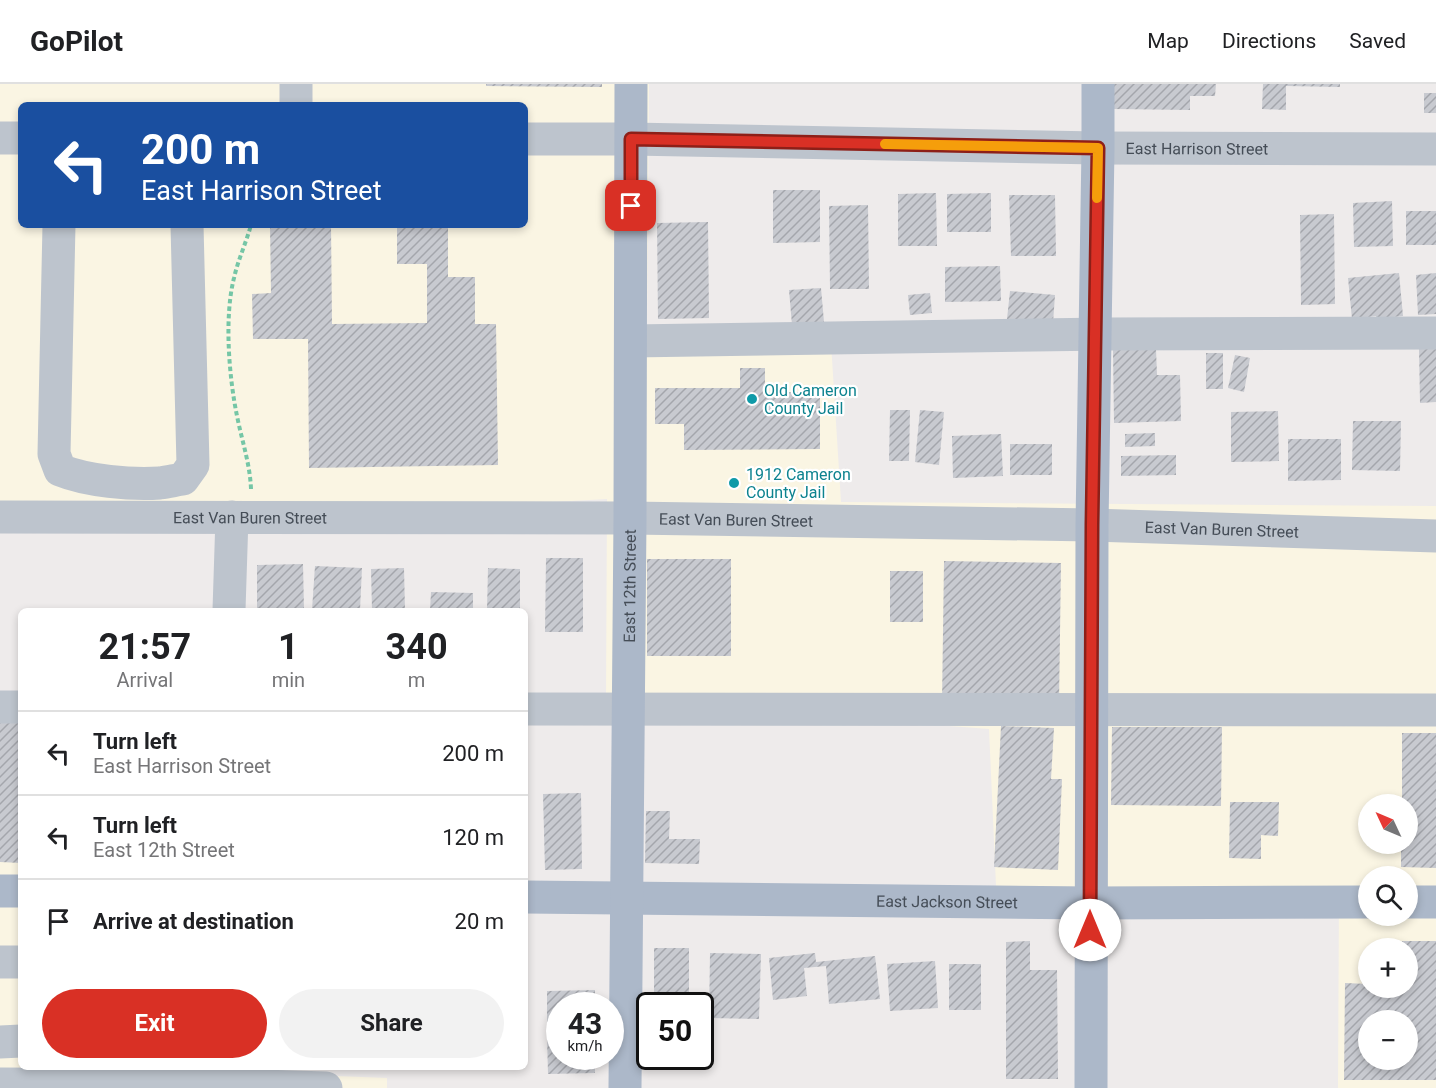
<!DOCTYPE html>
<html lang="en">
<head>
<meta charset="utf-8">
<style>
	body { margin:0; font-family:Roboto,sans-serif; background:#f2f2f2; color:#202124; height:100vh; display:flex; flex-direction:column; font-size:22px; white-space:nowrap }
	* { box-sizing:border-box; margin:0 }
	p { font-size:20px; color:#757577 }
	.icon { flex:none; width:33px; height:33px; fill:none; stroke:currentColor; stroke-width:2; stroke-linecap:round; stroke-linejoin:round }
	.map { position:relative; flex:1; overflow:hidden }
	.details { position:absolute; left:18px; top:524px; width:510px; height:462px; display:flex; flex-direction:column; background:#fff; border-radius:9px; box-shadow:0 3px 9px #0003 }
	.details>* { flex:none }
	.guide { position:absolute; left:18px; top:18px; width:510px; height:126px; border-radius:9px; box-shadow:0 3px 9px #0003; background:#1a4fa0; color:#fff; overflow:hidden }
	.needle { width:39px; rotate:314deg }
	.controls { position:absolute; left:1358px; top:710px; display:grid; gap:12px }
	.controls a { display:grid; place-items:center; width:60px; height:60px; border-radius:50%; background:#fff; box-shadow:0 3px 9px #0003; font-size:30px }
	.speed { position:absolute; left:546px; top:908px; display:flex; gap:12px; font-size:30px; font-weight:700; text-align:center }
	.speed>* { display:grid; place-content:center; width:78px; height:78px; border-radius:50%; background:#fff; box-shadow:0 3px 9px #0003; line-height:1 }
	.speed small { font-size:15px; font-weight:400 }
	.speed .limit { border:3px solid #111; border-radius:9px; background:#fff; color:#111 }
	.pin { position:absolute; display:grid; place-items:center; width:51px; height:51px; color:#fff; margin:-26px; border-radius:12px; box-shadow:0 3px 9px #0006 }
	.me { position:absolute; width:66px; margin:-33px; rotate:0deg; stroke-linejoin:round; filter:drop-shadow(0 0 4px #0008) }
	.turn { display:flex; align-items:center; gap:21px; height:126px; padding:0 24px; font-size:27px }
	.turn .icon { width:78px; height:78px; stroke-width:2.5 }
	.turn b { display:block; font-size:42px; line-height:51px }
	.eta { display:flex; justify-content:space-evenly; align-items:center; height:102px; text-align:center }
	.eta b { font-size:36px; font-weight:700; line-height:42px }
	.primary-button { display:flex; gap:12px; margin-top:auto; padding:12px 24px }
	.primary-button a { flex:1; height:69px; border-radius:36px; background:#d93025; color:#fff; font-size:24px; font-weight:700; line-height:69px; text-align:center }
	.primary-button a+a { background:#f2f2f2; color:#202124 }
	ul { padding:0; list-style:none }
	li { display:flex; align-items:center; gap:18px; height:84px; padding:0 24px; border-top:2px solid #e0e0e0 }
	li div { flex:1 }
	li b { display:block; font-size:22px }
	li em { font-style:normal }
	header { display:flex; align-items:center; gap:36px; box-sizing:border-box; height:84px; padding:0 30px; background:#fff; border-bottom:2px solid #e0e0e0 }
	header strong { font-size:28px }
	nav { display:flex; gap:33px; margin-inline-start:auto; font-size:21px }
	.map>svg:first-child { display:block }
	.commercial { fill:#faf5e3; fill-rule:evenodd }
	.building { fill:url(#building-hatch); fill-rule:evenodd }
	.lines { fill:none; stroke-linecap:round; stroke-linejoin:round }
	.path { stroke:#75c6a6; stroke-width:4; stroke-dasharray:4.5 3; stroke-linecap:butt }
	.minor { stroke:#bdc4cd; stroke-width:33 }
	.major { stroke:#acb8c9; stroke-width:33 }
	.route-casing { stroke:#8d1f18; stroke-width:15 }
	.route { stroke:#d93025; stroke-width:10 }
	.slow { stroke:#f59e0b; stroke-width:10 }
	.culture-dot { fill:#0f9aa8; stroke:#fff; stroke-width:2 }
	.labels { text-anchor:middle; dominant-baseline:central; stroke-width:4.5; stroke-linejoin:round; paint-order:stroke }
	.street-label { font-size:16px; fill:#454d57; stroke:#fff }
	.culture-label { font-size:16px; fill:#0d838f; stroke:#fff; text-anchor:start }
</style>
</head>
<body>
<header>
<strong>GoPilot</strong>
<nav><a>Map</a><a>Directions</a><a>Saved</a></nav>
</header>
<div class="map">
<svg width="1436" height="1004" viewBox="0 0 1436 1004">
	<defs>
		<pattern id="building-hatch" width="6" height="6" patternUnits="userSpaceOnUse" patternTransform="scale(1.5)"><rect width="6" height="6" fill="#c8cad0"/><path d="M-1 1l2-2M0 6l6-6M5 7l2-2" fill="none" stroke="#a4a6ac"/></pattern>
	</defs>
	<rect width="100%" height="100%" fill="#eeebeb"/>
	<path class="commercial" d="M0,0H649L647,242L830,243L841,418L1436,422V1004H1338L1339,808L996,802L989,645L606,616L607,415L0,448ZM21,21H525V141H21ZM1368,720H1407V759H1368ZM1368,792H1407V831H1368ZM1368,864H1407V903H1368ZM1368,936H1407V975H1368Z
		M21,640V982L210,983V987L387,994V1004H0V641Z"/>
	<path class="building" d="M486,0H602V3L486,2Z
		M1113,0H1216L1215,12H1190V26L1113,25Z
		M1263,0H1340V3L1286,2V26L1262,25Z
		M1424,9H1436V29H1424Z
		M773,106H820V158L773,159Z
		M936,109L937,162H898V110Z
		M991,109V148H947V110Z
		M1009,111H1055L1056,172H1011Z
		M1392,117L1393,162L1354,163L1353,119Z
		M868,121L869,205H830L829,122Z
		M1406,127H1436V161H1406Z
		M1334,130L1335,220L1301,221L1300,131Z
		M708,138L709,234L658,235L657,139Z
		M270,141H331L332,240L427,239V180H397V141H448V193H475V240H496L498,381L309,384L308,255H253L252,210L271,209Z
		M1000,182L1001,217L945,218V183Z
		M1399,189L1403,232L1376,235V232L1352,235L1348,194Z
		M1436,189V230L1418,231L1416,191Z
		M821,204L824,238L792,241L789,206Z
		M1010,207L1055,211L1053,239L1007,235Z
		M930,209L932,229L910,231L908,211Z
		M1156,265L1157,291H1180L1181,337L1114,339L1113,266Z
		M1419,265H1436V318L1420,319Z
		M1206,269H1223V305H1206Z
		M1235,271L1250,274L1244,308L1228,304Z
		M740,284H765V308H820V365L684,366V340H655V304H740Z
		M890,326H910L909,377H889Z
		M920,326L944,328L939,381L915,378Z
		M1278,327L1279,377L1231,378V328Z
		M1353,337H1401L1400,387L1352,386Z
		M1155,349V362L1125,363V350Z
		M1001,350L1003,392L953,394L952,352Z
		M1288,355H1341V396L1288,397Z
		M1010,360H1052V391H1010Z
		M1176,371V391L1121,392V372Z
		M546,474H583V548H545Z
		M647,475H731V572H647Z
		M944,477L1061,479L1059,621L942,619Z
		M303,480L304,526H257V481Z
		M315,482L362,484L360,526H312Z
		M404,484L405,526H372L371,485Z
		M488,484L520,485V526H487Z
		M890,487H923V538H890Z
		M431,508L473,509V526H430Z
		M0,638L21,639V779L0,778Z
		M1001,642L1054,644L1051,695H1062L1058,786L994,783Z
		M1112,643H1222L1221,722L1111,721Z
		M525,647H528L527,675H525Z
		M1402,649H1436V784L1401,783V759H1407V720H1402Z
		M581,709L582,785L545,786L543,710Z
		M1230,718H1279L1278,752L1261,751V775L1229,774Z
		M646,727H670L669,755H700L699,780L645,779Z
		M1030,857V886H1057L1058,995H1006V858Z
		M1402,857H1436V996H1344L1345,899L1368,900V903H1407V864H1402ZM1368,936H1407V975H1368Z
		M654,864H689V910H654Z
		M710,869L761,870L759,935L709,934Z
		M815,869L816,878L875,872L880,915L829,920L826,882L804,884L807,912L773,916L769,874Z
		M935,877L938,924L890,927L887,880Z
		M949,880H981V926H949Z
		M595,906V921H560V944H547V907Z
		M547,953H560V972H595V989L548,990Z
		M310,982H360V985L310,986Z"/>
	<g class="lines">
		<path class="path" d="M251,405C250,380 242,357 237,332C229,293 224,233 234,194C238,176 246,159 251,141"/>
		<g class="minor">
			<path d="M296,0V21"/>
			<path d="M0,54H21"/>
			<path id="s1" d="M525,55H631L1098,64L1436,65"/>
			<path d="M59,141L54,370L60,386C87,397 131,401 160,399C168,398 176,396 183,395L193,381L187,141"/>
			<path d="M631,257L1107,250L1436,249"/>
			<path id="s2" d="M0,433L630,434L1092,441L1436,452"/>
			<path d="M229,526L232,433"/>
			<path d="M0,623H21"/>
			<path d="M525,625L1436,626"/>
			<path d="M0,878H21"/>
			<path d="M0,958L21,957"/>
			<path d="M0,1000L229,1001L326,1004"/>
		</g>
		<g class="major">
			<path d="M0,807H21"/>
			<path id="s3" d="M525,813L1090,819L1368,818"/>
			<path d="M1407,818H1436"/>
			<path id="s4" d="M625,1004L630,434L631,0"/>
			<path d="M1091,1004L1092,441L1098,64V0"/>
		</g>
	</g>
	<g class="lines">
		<g class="route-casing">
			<path id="route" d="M631,122V55L1098,64L1092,441L1090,846"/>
		</g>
		<use href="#route" class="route"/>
		<path class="slow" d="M885,60L1098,64L1097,114"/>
	</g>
	<g class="culture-dot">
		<circle cx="752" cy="315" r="6"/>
		<circle cx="734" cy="399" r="6"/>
	</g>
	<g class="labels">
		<g class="street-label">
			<text stroke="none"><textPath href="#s1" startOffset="672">East Harrison Street</textPath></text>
			<text stroke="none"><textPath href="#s2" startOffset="250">East Van Buren Street</textPath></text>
			<text stroke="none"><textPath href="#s2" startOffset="736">East Van Buren Street</textPath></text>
			<text stroke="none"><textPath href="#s2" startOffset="1222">East Van Buren Street</textPath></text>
			<text stroke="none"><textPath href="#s4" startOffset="502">East 12th Street</textPath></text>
			<text stroke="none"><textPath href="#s3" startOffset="422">East Jackson Street</textPath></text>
		</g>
		<g class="culture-label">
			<text x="764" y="306">Old Cameron<tspan x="764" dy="18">County Jail</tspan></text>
			<text x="746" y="390">1912 Cameron<tspan x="746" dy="18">County Jail</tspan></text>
		</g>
	</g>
</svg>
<div class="controls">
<a><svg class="needle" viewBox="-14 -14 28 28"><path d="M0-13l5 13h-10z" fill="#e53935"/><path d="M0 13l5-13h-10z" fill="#757577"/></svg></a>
<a><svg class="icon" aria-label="search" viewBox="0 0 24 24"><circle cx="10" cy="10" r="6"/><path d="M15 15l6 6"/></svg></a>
<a>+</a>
<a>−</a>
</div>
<div class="speed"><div>43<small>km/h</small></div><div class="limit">50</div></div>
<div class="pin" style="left:631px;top:122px;background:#d93025"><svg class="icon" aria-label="arrive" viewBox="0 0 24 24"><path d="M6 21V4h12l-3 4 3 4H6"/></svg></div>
<svg class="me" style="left:1090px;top:846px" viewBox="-20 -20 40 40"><circle r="19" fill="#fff"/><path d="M0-13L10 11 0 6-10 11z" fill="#d93025"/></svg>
<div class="guide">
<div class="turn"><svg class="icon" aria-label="left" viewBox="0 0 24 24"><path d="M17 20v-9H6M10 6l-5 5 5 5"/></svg><div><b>200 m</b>East Harrison Street</div></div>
</div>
<section class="details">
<div class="eta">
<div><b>21:57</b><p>Arrival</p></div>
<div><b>1</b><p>min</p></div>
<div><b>340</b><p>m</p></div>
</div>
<ul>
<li><svg class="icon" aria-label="left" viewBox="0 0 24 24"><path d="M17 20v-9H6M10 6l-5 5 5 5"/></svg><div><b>Turn left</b><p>East Harrison Street</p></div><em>200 m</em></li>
<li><svg class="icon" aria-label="left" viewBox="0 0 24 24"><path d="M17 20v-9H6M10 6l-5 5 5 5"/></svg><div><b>Turn left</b><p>East 12th Street</p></div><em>120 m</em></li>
<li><svg class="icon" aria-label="arrive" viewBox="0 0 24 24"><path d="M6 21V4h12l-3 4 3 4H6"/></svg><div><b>Arrive at destination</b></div><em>20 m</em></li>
</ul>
<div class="primary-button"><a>Exit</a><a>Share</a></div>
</section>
</div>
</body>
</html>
